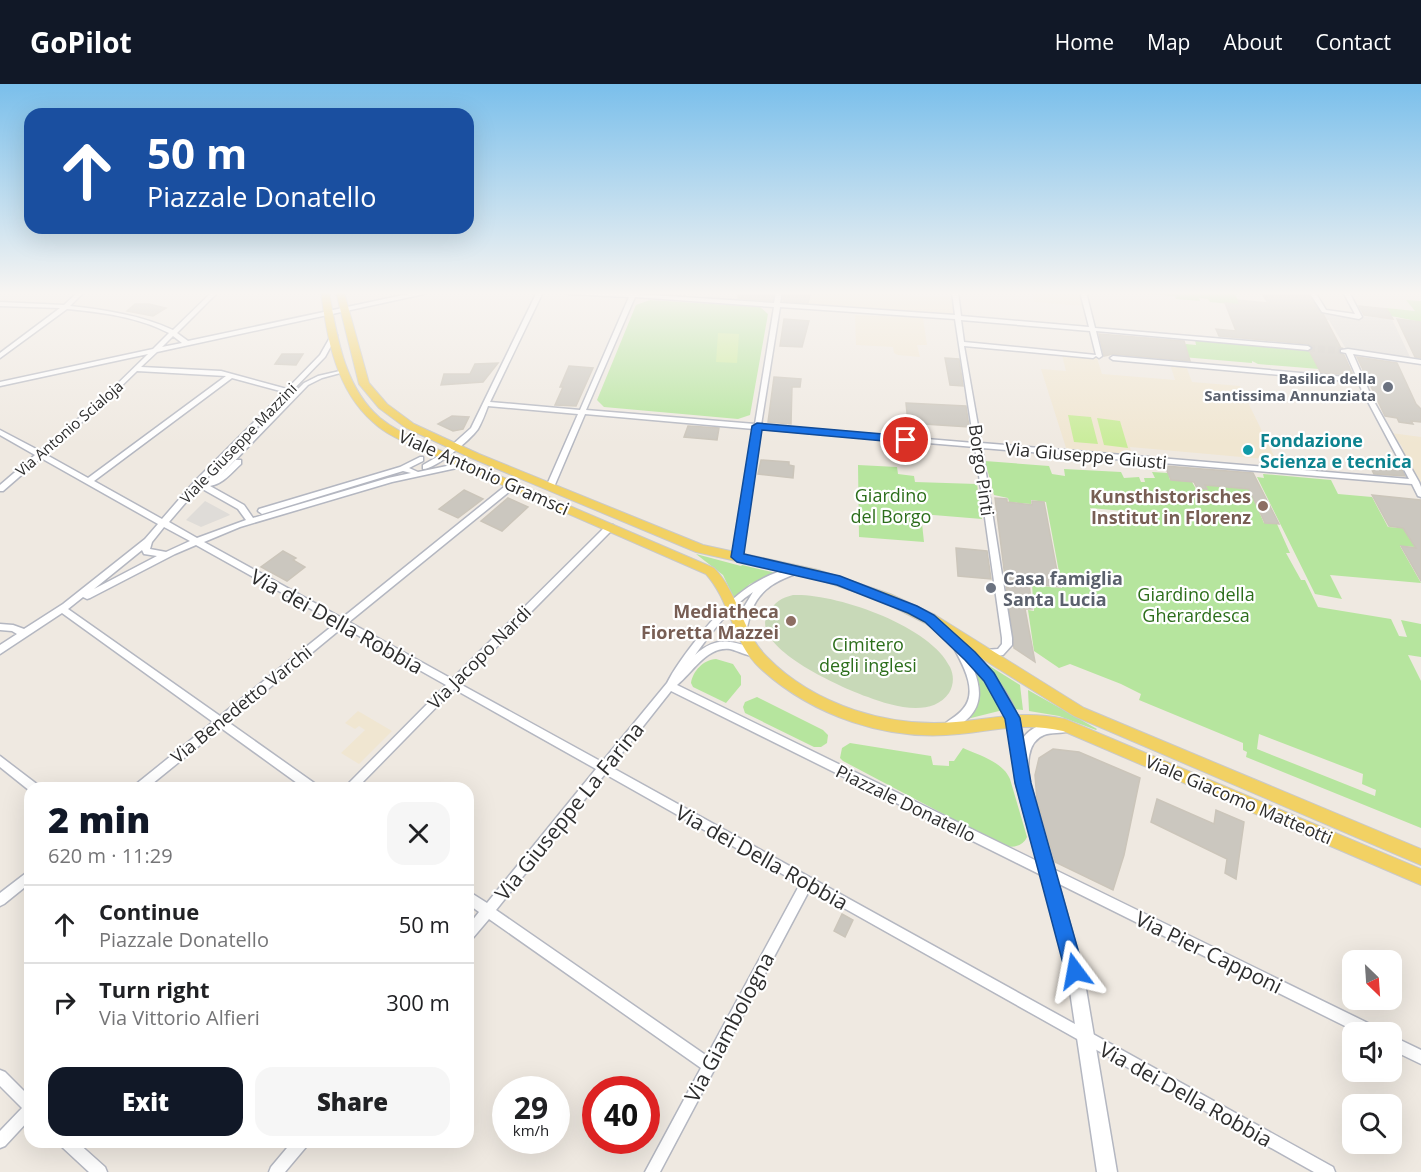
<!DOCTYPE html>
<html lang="en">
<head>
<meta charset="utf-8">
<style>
	body { margin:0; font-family:"Open Sans",sans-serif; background:#f6f6f6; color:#202124; height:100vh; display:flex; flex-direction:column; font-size:22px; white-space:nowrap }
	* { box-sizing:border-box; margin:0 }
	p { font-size:20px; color:#757577 }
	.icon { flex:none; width:33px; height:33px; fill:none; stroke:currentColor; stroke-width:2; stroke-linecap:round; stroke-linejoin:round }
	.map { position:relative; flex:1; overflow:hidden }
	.details { position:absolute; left:24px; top:698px; width:450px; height:366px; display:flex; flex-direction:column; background:#fff; border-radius:18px; box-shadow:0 6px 24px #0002 }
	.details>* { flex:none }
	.hud { position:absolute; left:24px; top:24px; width:450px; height:126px; border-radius:18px; box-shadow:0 6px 24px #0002; background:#1a4fa0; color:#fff; overflow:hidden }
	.needle { width:39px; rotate:155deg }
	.buttons { position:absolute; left:1342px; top:866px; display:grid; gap:12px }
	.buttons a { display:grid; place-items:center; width:60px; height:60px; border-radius:12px; background:#fff; box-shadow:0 6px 24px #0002; font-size:30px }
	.speed { position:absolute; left:492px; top:992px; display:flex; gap:12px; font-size:30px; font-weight:700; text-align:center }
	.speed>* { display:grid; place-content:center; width:78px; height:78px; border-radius:50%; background:#fff; box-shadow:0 6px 24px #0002; line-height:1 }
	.speed small { font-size:15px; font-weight:400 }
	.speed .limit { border:9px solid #d22; background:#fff; color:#111 }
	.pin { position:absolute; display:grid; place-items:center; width:51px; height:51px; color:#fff; margin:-26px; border:3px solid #fff; border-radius:50%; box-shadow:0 2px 6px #0007 }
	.me { position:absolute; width:66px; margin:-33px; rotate:347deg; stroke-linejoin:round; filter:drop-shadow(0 0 4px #0008) }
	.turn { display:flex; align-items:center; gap:21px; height:126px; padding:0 24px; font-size:27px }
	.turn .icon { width:78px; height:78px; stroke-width:2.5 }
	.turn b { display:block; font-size:42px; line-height:51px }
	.round { display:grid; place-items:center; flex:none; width:63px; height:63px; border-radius:18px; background:#f6f6f6 }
	.head { display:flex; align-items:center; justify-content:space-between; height:102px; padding:0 24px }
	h1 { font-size:36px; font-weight:800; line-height:45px; color:#111827 }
	.action { display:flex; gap:12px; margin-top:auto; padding:12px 24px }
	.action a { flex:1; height:69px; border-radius:18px; background:#111827; color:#fff; font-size:24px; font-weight:800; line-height:69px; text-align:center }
	.action a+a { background:#f6f6f6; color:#202124 }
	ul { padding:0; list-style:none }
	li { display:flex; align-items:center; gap:18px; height:78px; padding:0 24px; border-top:2px solid #e0e0e0 }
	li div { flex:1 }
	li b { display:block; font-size:22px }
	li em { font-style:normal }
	header { display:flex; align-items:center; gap:36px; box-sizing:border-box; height:84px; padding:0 30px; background:#111827; color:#fff }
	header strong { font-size:28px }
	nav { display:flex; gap:33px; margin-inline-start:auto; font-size:21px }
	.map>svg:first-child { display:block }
	.education { fill:#f0e6d1 }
	.green { fill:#b6e59e; fill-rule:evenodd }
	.cemetery { fill:#c8d9b8 }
	.pitch { fill:#c9ec9a }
	.plaza { fill:#dfdcd8 }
	.building { fill:#cbc7bf; stroke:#cbc5ba; stroke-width:1.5 }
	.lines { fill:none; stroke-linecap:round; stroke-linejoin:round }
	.street-tunnel { stroke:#c8c4bd; stroke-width:7; stroke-dasharray:7 3; stroke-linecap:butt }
	.street-casing { stroke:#b4b7c1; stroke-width:3 }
	.secondary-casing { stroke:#b4b7c1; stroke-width:3 }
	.primary-casing { stroke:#c9c9c9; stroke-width:2 }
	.street { fill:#fff; fill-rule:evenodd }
	.secondary { fill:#fff; fill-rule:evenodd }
	.primary { fill:#f2d163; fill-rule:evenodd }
	.route { fill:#1a73e8; stroke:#114b97; stroke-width:1.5 }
	.worship-dot { fill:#6b7280; stroke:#fff; stroke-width:2 }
	.culture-dot { fill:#0f9aa8; stroke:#fff; stroke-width:2 }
	.education-dot { fill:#8d6e63; stroke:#fff; stroke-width:2 }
	.labels { text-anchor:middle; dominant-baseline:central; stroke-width:4.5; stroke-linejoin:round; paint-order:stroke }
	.far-worship-label { font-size:15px; font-weight:bold; fill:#5b616d; stroke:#fff; text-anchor:end }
	.far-street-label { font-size:15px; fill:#2e2e2e; stroke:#fff }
	.culture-label { font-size:18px; font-weight:bold; fill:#0d838f; stroke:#fff; text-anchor:start }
	.street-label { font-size:18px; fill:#2e2e2e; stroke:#fff }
	.park-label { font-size:18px; fill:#2c6e1b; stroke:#fff }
	.education-label { font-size:18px; font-weight:bold; fill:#785e54; stroke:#fff; text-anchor:end }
	.worship-label { font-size:18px; font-weight:bold; fill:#5b616d; stroke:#fff; text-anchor:start }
	.near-street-label { font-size:21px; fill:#2e2e2e; stroke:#fff }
</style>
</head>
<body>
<header>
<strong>GoPilot</strong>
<nav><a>Home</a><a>Map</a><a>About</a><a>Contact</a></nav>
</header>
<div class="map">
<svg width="1421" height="1088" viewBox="0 0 1421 1088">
	<rect width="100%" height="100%" fill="#efe9e1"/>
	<path class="education" d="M786,208H884L885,210L953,214L954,230L785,218Z
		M1032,208H1080L1083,222L1034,218Z
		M855,231L923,234L927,261H917L920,273L898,271L894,269L893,263L856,261Z
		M1062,271L1097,274L1102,290L1175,296L1170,280L1186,282L1192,298L1240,302L1276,376L1130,363L1132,372L1067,367L1041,285L1066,287Z
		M1391,349L1421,353V403L1401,368L1403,365L1401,361Z
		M358,627L392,647L359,680L341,669L365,646L359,642L355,645L345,639Z"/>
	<path class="green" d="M1124,208H1234L1240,221L1210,218L1208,215L1199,214L1200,217L1176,215L1175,212Z
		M650,216L760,223L768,230L750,331L738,335L604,323L597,316L636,221Z
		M1406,216L1421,217V238L1391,232L1386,224L1415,227Z
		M1195,256L1309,266L1319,285L1258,280L1252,277V279L1171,272L1186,260L1196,261Z
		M985,377L1049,382L1052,390L1065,392L1064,385L1121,388L1124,394L1139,393L1141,398H1145L1144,394H1155L1152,388L1168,389L1170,396L1192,398L1196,405H1207L1205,400L1249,405L1264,439L1277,440L1290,469H1286L1301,496H1305L1318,523L1391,535L1399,552L1407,553L1401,536L1421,540V573L1408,571L1421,597V744L1246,673L1247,668L1243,666V659L1139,616L1141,610L1121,600L1070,580L1059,584L1034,567L1028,526L1034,527L1032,501L1062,504L1046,418L1031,416V420L1009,418L1008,414L994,411ZM1090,424L1124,427L1126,436L1093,433ZM1259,650L1363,690L1362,700L1376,706L1375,712L1257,665Z
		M858,381L897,383L898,390L914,392L915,398L977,400L982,435L921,430L924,458L859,453Z
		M1263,390L1331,396L1338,410L1372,413L1388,443L1403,444L1415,463L1400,462L1421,499L1330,491L1342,515L1315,510L1257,393L1264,394Z
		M696,470L741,482L742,481L776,489L750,500L734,514L723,491Z
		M972,571L1020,601L1023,626L1013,625Z
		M966,574L981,590L1003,626L967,635C987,612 981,597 966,574Z
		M716,575L733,580L741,592V601L726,619L693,603L691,599C693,587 703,576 716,575Z
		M1028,606L1097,645L1096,646L1059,632L1029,627Z
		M757,613L823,646L828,651L827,659L821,663H814L745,629L743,623L745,618Z
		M850,659L931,672L933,681L949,682V677H954L963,664C979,671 1003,678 1010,695L1027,753C1023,762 1014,764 1004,762L843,677L840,674L842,664Z"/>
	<path class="cemetery" d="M793,511C836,509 931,542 950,583C954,591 954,601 949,609C932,634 891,622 868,613C845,605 747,563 768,529C775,518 781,514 793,511Z"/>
	<path class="pitch" d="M718,249L739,250L737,279L716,278Z
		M1068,331L1091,333L1098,360L1074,358Z
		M1097,334L1120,337L1128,364L1104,361Z"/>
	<path class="plaza" d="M1321,226L1330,231L1361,235L1360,232L1392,235L1411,275L1346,265L1329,236H1326Z
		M205,417L229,430L230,431L201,443L186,436Z"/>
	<path class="building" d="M738,208H774L772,217L738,214Z
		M784,208H811L808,219L783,217Z
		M1261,208H1307L1323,230L1341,264L1339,269L1344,271L1353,291L1321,289L1310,268L1313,263L1308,260L1219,252L1216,245L1236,247L1225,219L1240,221L1238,216L1268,219Z
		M135,220H149L166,224L153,232L127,227Z
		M1359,222L1387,225L1393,235L1364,231Z
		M784,235L809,237L802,263L780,262Z
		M1397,235L1421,238V274L1415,273Z
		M1099,250L1184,257L1190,277L1113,270L1104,272Z
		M282,270H303L296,281L275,280Z
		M1357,273L1397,279L1416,320L1421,325V338L1411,337L1413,340L1399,338L1397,334L1385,332Z
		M945,274L959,275L963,302L950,301Z
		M498,279L483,298L441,301L444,290H470L475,280Z
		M569,282L593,284L576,322L555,321L563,303H560Z
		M774,293L801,295L800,303H792L791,340L768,338Z
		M906,319L966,322L969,343L908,339Z
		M452,332L469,333L463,345L453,347L438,340Z
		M688,342L719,344L717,356L684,353Z
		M761,376L789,378V381L794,382L793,394L758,390Z
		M1165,382L1253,389L1279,440L1265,439L1249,405L1205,401L1207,405L1197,404L1194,398L1171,396Z
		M1371,384L1402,386L1405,392L1374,390Z
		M464,406L483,415L458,434L439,425Z
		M1372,411L1421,416V497L1401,462L1416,464L1403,444L1389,442Z
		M508,414L528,423L502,447L481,437Z
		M995,414L1007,415V418L1032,421V417L1044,418L1060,503L1029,499L1032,525H1025L1035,578L1014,564Z
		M956,464L987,467L991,495L958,492Z
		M283,467L296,474L293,476L305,483L287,497L261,483Z
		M1053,665L1079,668L1140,694L1124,771L1113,806L1055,778L1037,716L1035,691L1039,674Z
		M1157,715L1214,740L1216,726L1244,738L1236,795L1225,789L1227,775L1151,738Z
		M842,830L853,836L845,853L834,847Z"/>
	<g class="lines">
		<path class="street-tunnel" d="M1308,264L1343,267"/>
		<g class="street-casing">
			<path id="street" d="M78,208H84L70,222C106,226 140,231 173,246L212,208H218L177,249L188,257L417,208H427L424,210L157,268L141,283L221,287L287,305L320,271L332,250H336L337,251L325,273L203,398L204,399L304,299L318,292L344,286V288L322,294L308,301L219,393L235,376H241V380C231,389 223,400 210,402L244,421L253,434L388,394L411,389L403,387L262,430L258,427L259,425L400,383L420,373H423V377L409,384L418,388L466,378L470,380L466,382L392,398L240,443L204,458L342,534L509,399H515V403L349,538L452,595L607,441H613L614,443L613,445L460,600L602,678L667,599C674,585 683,573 693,560C716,530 741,501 778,488L781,489L798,483L801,484L802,486L801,488C780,495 760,504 752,526C749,533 748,542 745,549H739L737,547L744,523L753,508C729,524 712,548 695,571C717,551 733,557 757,566L759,569L757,572C748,573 739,567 730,565C707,562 693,588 677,601L1376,943L1377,948H1357L671,607L611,683L1333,1083L1335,1088H1314L810,805L660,1088H645L701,984L489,835L472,855L468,857V842L479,828L468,820V807L487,819L596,685L454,605L357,704H344L446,601L343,543L228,638L317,701L318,704H304L221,644L147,704H134L135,701L213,638L62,529L0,570V561L17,550L12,547L0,546V540L13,541L24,545L63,520L145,455L158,440L41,374L3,407H0V401L35,371L0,351V346L40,367L102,315L148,270L0,302V298L153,265L169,249C138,233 101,228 67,225L0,274V269L60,224L0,222V218L64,221ZM173,252L182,259L162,263ZM137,287L226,292L88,394L45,370L106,317ZM232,294L284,308L195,397L162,435L94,397ZM199,403L238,425L246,436L197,454L169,438ZM164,443L190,457L166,468L150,465L152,458ZM196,461L336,539L220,632L68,525L83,513L87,515L90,514L175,470ZM142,466L144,470L157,472L94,505ZM605,690L800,800L707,972L496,826Z
				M537,208H543L490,318L580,326L629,213L569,210L566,208L631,209V208H637L636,210L774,219L776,208H782L780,219L955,231L952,208H958L961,232L1089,243L1080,208H1086L1095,244L1308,262L1311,264L1308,266L1096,247L1102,272L1099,274L1096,272L1093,274L964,262L981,359L1409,395L1366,314L1358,298L1113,276L1110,274L1113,272L1357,294L1346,269L1341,268V266L1348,265L1421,276V280L1353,270L1372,314L1419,398L1421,403V413L1418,412L1412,400L982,364L1012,554V561L1003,571L988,573L985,572L983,569L985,566L998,565L1002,560V554L975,363L761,345L741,473L737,476L733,473L754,345L585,330L554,403L550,405L546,403L578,330L488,322C485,330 482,338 478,345C470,356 436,385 423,385V381L442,370L471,344ZM635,213L774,223L755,340L586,326ZM780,223L955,235L974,359L761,341ZM961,236L1090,247L1096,271L964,258Z
				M1309,208H1315L1326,226L1355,230L1343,208H1349L1362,233L1359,235L1322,228Z
				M960,562L963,563C982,598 992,629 946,648L942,647L941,644C947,636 957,633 963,625C978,608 964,583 955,566L957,563Z
				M0,672L38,701L39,704H30V707L0,683Z
				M30,786V799L4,820L0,822V809Z
				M1392,952L1421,966V980L1392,966Z
				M0,986L5,988L30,1013V1035L5,1062L0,1064V1047L22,1024L0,1002Z
				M60,1058H77L105,1083L107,1088H89L62,1063Z
				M292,1058H308L306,1063L285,1088H269L271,1083Z"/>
		</g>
		<g class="secondary-casing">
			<path id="secondary" d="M944,542L948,544C981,577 1015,606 1023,654C1032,641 1053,634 1069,639L1071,643L1069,647C1061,650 1052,648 1044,651C1026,658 1027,683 1030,699L1083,887L1117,1088H1097L1067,887L1016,699L1007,635L985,597L940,550L938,547L940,544Z"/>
		</g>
		<g class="primary-casing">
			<path id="primary" d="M321,208H329C337,252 344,303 380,334C397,348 417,355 437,365L714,484C739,510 742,548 767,573C815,622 890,644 956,638C996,634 1025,626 1065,635L1421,785V801L1063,647C1026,638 995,646 959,650C888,658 812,632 760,584C732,558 731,518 706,490L429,369C410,360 389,353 373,338C336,306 327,254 321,208Z
				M336,208H344L369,299L387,320L414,340L479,370L703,461L818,486L890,510L935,531L1084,624L1421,765V781L1074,632L925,539L880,516L817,495L696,468L471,374L406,344L379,324L359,300Z"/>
		</g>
		<use href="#street" class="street"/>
		<use href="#secondary" class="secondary"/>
		<use href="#primary" class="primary"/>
	</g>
	<linearGradient id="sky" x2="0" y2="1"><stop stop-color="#7abfeb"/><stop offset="0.58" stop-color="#f8f5f2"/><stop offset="1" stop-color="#f8f5f2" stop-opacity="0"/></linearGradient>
	<rect width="1421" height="360" fill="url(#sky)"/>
	<path class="route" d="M757,339L906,352L912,356L906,359L762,346L744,470L840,492L917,522L934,531L975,568L994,589L1020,634L1031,699L1084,887L1081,894L1075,896L1068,894L1065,887L1015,699L1005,635L984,597L965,576L925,538L908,529L837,501L737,478L731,473L752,342Z"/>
	<g class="worship-dot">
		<circle cx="1388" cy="303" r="6"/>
		<circle cx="991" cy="504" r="6"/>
	</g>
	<circle class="culture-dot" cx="1248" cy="366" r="6"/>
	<g class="education-dot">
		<circle cx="1263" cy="422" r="6"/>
		<circle cx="791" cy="537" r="6"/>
	</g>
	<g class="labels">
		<g class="far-worship-label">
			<text x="1376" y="294">Basilica della<tspan x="1376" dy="17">Santissima Annunziata</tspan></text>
		</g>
		<g class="far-street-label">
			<text transform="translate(69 344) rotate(-41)">Via Antonio Scialoja</text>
			<text transform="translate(238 359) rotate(-46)">Viale Giuseppe Mazzini</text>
		</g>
		<g class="culture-label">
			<text x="1260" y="356">Fondazione<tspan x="1260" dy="21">Scienza e tecnica</tspan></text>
		</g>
		<g class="street-label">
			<text transform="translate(1086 371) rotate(5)">Via Giuseppe Giusti</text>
			<text transform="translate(982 386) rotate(82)">Borgo Pinti</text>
			<text transform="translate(484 388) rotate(24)">Viale Antonio Gramsci</text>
			<text transform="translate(479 573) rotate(-45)">Via Jacopo Nardi</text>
			<text transform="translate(241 620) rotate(-39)">Via Benedetto Varchi</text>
			<text transform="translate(1239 715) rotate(23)">Viale Giacomo Matteotti</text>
			<text transform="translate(906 719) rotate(26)">Piazzale Donatello</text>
		</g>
		<g class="park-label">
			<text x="891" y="411">Giardino<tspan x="891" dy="21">del Borgo</tspan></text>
			<text x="1196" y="510">Giardino della<tspan x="1196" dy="21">Gherardesca</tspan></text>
			<text x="868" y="560">Cimitero<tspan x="868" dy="21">degli inglesi</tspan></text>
		</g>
		<g class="education-label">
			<text x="1251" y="412">Kunsthistorisches<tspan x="1251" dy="21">Institut in Florenz</tspan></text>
			<text x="779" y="527">Mediatheca<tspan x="779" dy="21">Fioretta Mazzei</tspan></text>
		</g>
		<g class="worship-label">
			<text x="1003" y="494">Casa famiglia<tspan x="1003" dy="21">Santa Lucia</tspan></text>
		</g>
		<g class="near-street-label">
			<text transform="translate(337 537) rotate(29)">Via dei Della Robbia</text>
			<text transform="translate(569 727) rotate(-51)">Via Giuseppe La Farina</text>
			<text transform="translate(762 773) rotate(29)">Via dei Della Robbia</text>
			<text transform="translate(1209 868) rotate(26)">Via Pier Capponi</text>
			<text transform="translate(729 943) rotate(-62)">Via Giambologna</text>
			<text transform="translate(1186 1010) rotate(29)">Via dei Della Robbia</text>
		</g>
	</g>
</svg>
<div class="buttons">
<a><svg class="needle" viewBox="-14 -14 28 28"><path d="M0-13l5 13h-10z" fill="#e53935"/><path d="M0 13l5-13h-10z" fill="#757577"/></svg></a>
<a><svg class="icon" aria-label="sound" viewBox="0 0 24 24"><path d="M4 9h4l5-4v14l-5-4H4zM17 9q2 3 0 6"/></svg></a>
<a><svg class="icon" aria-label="search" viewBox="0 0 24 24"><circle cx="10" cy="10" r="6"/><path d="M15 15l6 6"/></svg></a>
</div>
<div class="speed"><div>29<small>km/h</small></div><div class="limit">40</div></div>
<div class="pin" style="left:906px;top:356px;background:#d93025"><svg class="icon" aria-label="arrive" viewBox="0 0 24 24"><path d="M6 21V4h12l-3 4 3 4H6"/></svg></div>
<svg class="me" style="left:1075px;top:887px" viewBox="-20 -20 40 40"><path d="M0-17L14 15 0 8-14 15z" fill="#1a73e8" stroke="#fff" stroke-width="4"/></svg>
<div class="hud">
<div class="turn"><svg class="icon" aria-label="ahead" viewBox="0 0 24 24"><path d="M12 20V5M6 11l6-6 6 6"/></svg><div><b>50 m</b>Piazzale Donatello</div></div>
</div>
<section class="details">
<div class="head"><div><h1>2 min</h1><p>620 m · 11:29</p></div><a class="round"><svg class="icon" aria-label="close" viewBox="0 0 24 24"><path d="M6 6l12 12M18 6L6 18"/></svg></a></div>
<ul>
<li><svg class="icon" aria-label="ahead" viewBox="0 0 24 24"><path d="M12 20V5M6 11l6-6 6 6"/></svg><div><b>Continue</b><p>Piazzale Donatello</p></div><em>50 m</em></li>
<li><svg class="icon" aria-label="right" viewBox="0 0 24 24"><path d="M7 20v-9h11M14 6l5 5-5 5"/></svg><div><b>Turn right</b><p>Via Vittorio Alfieri</p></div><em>300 m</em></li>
</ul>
<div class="action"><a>Exit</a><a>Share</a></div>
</section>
</div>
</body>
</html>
